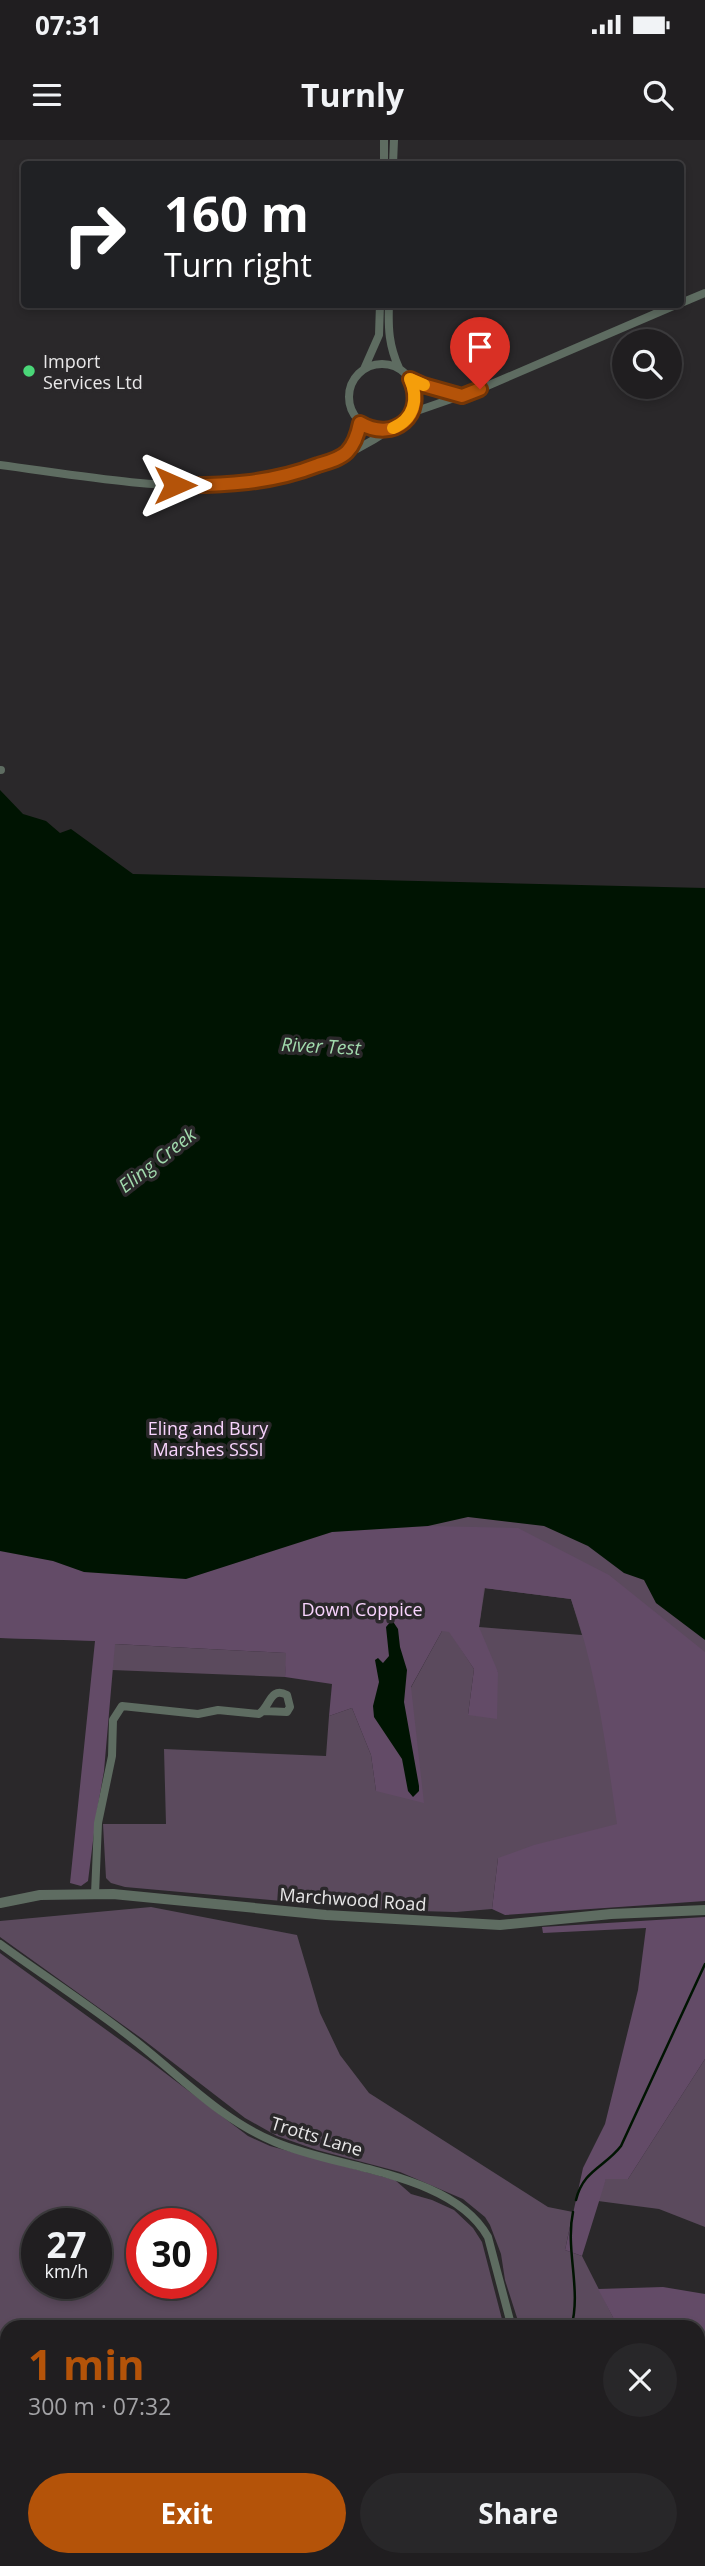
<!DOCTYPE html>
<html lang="en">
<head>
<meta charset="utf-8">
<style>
	body { margin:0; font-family:"Open Sans",sans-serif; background:#282729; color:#f1f3f6; height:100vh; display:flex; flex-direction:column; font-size:26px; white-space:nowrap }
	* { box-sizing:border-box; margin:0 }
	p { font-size:23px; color:#a2a2a5 }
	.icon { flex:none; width:38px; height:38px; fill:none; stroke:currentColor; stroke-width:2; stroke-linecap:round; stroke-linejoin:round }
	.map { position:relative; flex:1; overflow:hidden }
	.details { position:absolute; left:0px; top:2180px; width:705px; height:247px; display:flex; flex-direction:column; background:#201e20; border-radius:21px 21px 0 0; box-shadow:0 4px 10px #0003,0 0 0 2px #3d3c3e }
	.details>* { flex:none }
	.banner { position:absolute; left:21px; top:21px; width:663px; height:147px; border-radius:7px; box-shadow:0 4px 10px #0003,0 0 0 2px #3d3c3e; background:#202124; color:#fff; overflow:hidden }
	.fabs { position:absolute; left:612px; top:189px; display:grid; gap:14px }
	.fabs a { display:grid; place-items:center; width:70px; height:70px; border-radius:50%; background:#201e20; box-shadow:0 4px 10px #0003,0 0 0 2px #3d3c3e; font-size:35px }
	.speed { position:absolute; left:21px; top:2068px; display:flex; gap:14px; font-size:35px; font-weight:700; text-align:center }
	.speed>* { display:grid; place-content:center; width:91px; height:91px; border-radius:50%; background:#201e20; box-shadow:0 4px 10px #0003,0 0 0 2px #3d3c3e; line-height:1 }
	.speed small { font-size:18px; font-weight:400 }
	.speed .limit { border:10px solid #d22; background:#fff; color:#111 }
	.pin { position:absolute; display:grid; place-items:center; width:60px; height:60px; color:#fff; margin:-72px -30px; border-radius:50% 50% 50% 0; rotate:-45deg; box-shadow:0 0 7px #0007 }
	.pin .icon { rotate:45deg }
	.me { position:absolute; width:77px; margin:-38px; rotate:90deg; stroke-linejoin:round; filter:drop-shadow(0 0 5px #0008) }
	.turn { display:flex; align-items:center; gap:24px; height:147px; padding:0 28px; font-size:32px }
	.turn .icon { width:91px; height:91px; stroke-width:2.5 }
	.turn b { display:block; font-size:49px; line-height:60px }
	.round { display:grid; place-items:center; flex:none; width:74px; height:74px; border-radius:37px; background:#282729 }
	.overview { display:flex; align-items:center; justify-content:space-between; height:119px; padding:0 28px }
	h1 { font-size:42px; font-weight:700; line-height:52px; color:#b45309 }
	.cta { display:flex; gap:14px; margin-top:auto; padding:14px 28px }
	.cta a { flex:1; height:80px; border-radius:42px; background:#b45309; color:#fff; font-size:28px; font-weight:700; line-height:80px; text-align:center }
	.cta a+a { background:#282729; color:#f1f3f6 }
	.status { display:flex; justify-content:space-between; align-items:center; height:49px; padding:0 35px; background:#201e20; direction:ltr }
	.status svg { height:19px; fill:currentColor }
	header { display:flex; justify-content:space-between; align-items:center; height:91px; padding:0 28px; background:#201e20; font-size:32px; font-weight:700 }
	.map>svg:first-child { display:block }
	.green { fill:#5b4a5d; fill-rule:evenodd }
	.forest { fill:#634b67 }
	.water { fill:#001402 }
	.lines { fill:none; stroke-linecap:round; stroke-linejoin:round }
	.stream { stroke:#001402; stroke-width:2.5 }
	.minor { stroke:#5e6c61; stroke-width:8 }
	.tertiary { stroke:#5e6c61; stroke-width:10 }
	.route-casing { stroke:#753606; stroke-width:18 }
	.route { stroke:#b45309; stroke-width:12 }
	.slow { stroke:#f59e0b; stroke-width:12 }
	.poi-dot { fill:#4ad778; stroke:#2a282a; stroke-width:2.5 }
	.labels { text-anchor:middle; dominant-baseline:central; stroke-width:7; stroke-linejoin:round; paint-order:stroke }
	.poi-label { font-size:18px; fill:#e8e7e8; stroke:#2a282a; text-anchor:start }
	.park-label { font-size:18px; fill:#f9d4fe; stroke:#2a282a }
	.street-label { font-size:18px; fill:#e8e7e8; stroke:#2a282a }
	.water-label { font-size:19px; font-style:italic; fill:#a1daad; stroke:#2a282a }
</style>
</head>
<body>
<div class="status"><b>07:31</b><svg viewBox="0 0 49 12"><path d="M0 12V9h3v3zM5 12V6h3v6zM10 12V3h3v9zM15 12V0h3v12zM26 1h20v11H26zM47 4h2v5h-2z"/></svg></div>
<header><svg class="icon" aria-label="menu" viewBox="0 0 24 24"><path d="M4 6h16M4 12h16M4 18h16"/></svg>Turnly<svg class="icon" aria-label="search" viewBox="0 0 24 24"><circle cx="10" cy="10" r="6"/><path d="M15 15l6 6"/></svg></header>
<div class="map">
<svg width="705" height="2426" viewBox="0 0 705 2426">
	<rect width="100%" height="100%" fill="#2a282a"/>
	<path class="green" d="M0,907L705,1389V1760L498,1718L492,1769L456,1772L382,1770L125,1747L111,1743L106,1738L103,1684H166L164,1609L326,1616L329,1576L352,1568L371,1615L376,1651L403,1562L442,1491L115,1501L0,1498ZM485,1448L571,1459L582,1495L479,1487ZM450,1492L498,1532L468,1575L474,1529Z
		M114,1504L287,1513L285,1537L112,1530Z
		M151,1767L297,1795L320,1873L340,1915L369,1953L548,2067L573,2072L565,2110L582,2116L618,2187H524L519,2184L505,2140L501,2114L490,2085L485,2077L463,2059L400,2032L317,2010L277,1996L245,1978L141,1898L0,1797V1781Z
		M0,1813L148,1920L248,1996L270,2006L395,2040L411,2054L432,2060L454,2070L473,2088L482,2102L504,2187L7,2188V2420H444L448,2426H0ZM37,2084H96V2144H37ZM142,2084H201V2144H142Z
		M705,1919V2087L659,2069L598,2061L606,2038L628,2039Z"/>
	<path class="forest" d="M428,1386L518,1388L609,1435L705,1512V1761L505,1775L492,1769L498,1718L534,1705L617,1684C606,1608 597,1531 571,1459L484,1448L479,1487L498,1532L497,1579L468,1575L474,1529L449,1492L442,1491L411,1547L424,1663L376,1651L371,1615L352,1568L329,1576L332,1544L285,1537L286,1513L115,1504L104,1631L96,1677L88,1741L81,1746L70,1743L95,1501L0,1498V1411L53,1421L85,1432L185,1439L332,1392Z
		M705,1777V1919L628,2039H606L582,2116L565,2110L583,2028L605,1984L638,1850L646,1788L543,1793L542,1787Z
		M663,2147L705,2154V2426H477L475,2420H698V2188L618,2187L598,2149Z"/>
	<path class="water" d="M0,650L23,674L46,681L60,693L71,689L133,734L705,748V1500L656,1463L644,1440L624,1433L588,1406L544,1386L468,1377L428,1386L332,1392L186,1439L84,1432L53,1421L0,1411Z
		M392,1480L398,1489L400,1507L407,1530L404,1562L419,1646V1651L413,1657L408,1651L402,1619L374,1577L373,1566L379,1542L375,1520L378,1518L383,1523L389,1516L386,1487Z"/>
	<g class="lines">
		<path class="stream" d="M576,2060C583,2030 605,2027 621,2006L705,1824
			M571,2188C582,2150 565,2110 573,2072
			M433,2420L436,2426"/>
		<path class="minor" d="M384,24V0
			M393,24L394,0
			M681,163L705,153
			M389,164C388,189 389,206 399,228
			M349 257a33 33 0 1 1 66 0a33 33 0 1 1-66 0Z
			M364,229L379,195L380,164
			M410,239L423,245L462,256
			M411,273L480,249L678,164
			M346,313L355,300L360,283
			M0,325C136,343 266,373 389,290
			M0,630H1
			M95,1754L98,1683L112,1616L113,1580L122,1566L198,1574L218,1570L259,1574C270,1567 270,1546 287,1555L290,1567L287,1572L264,1571
			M0,1804C44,1836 91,1866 134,1900C179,1935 221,1980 275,2002C337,2029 452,2032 488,2097L512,2188
			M469,2420L471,2426"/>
		<path class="tertiary" d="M0,1763L40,1755L113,1754L326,1775L500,1785L611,1774L705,1770"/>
	</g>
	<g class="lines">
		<g class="route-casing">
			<path id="route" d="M175,345C224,346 272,343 318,325C328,322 340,319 347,312C355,304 358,293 360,283C394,303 427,275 410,239L423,245L462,256L480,249"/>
		</g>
		<use href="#route" class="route"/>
		<path class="slow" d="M393,288C414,279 419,259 410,239L424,245"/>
	</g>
	<circle class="poi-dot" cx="29" cy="231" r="7"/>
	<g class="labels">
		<g class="poi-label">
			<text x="43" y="221">Import<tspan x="43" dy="21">Services Ltd</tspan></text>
		</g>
		<g class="park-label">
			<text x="208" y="1288">Eling and Bury<tspan x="208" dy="21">Marshes SSSI</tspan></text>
			<text x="362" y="1469">Down Coppice</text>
		</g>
		<g class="street-label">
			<text transform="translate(353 1759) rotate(4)">Marchwood Road</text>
			<text transform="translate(317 1996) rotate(17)">Trotts Lane</text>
		</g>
		<g class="water-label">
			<text transform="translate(321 906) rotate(3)">River Test</text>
			<text transform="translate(157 1020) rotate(-38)">Eling Creek</text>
		</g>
	</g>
</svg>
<div class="fabs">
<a><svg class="icon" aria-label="search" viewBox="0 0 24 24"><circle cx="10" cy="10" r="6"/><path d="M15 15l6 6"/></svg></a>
</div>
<div class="speed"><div>27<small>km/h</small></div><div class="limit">30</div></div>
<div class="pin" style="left:480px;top:249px;background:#d93025"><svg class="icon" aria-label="arrive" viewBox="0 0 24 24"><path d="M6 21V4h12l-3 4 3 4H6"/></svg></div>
<svg class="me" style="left:175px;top:345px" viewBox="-20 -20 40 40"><path d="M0-17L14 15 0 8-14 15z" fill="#b45309" stroke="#fff" stroke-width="4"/></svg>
<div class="banner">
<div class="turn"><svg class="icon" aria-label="right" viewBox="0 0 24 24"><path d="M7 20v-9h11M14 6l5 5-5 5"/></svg><div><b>160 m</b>Turn right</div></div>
</div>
<section class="details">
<div class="overview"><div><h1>1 min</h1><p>300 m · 07:32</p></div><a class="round"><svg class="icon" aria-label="close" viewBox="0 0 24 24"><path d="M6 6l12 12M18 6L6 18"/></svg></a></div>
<div class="cta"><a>Exit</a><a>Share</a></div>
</section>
</div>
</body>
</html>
